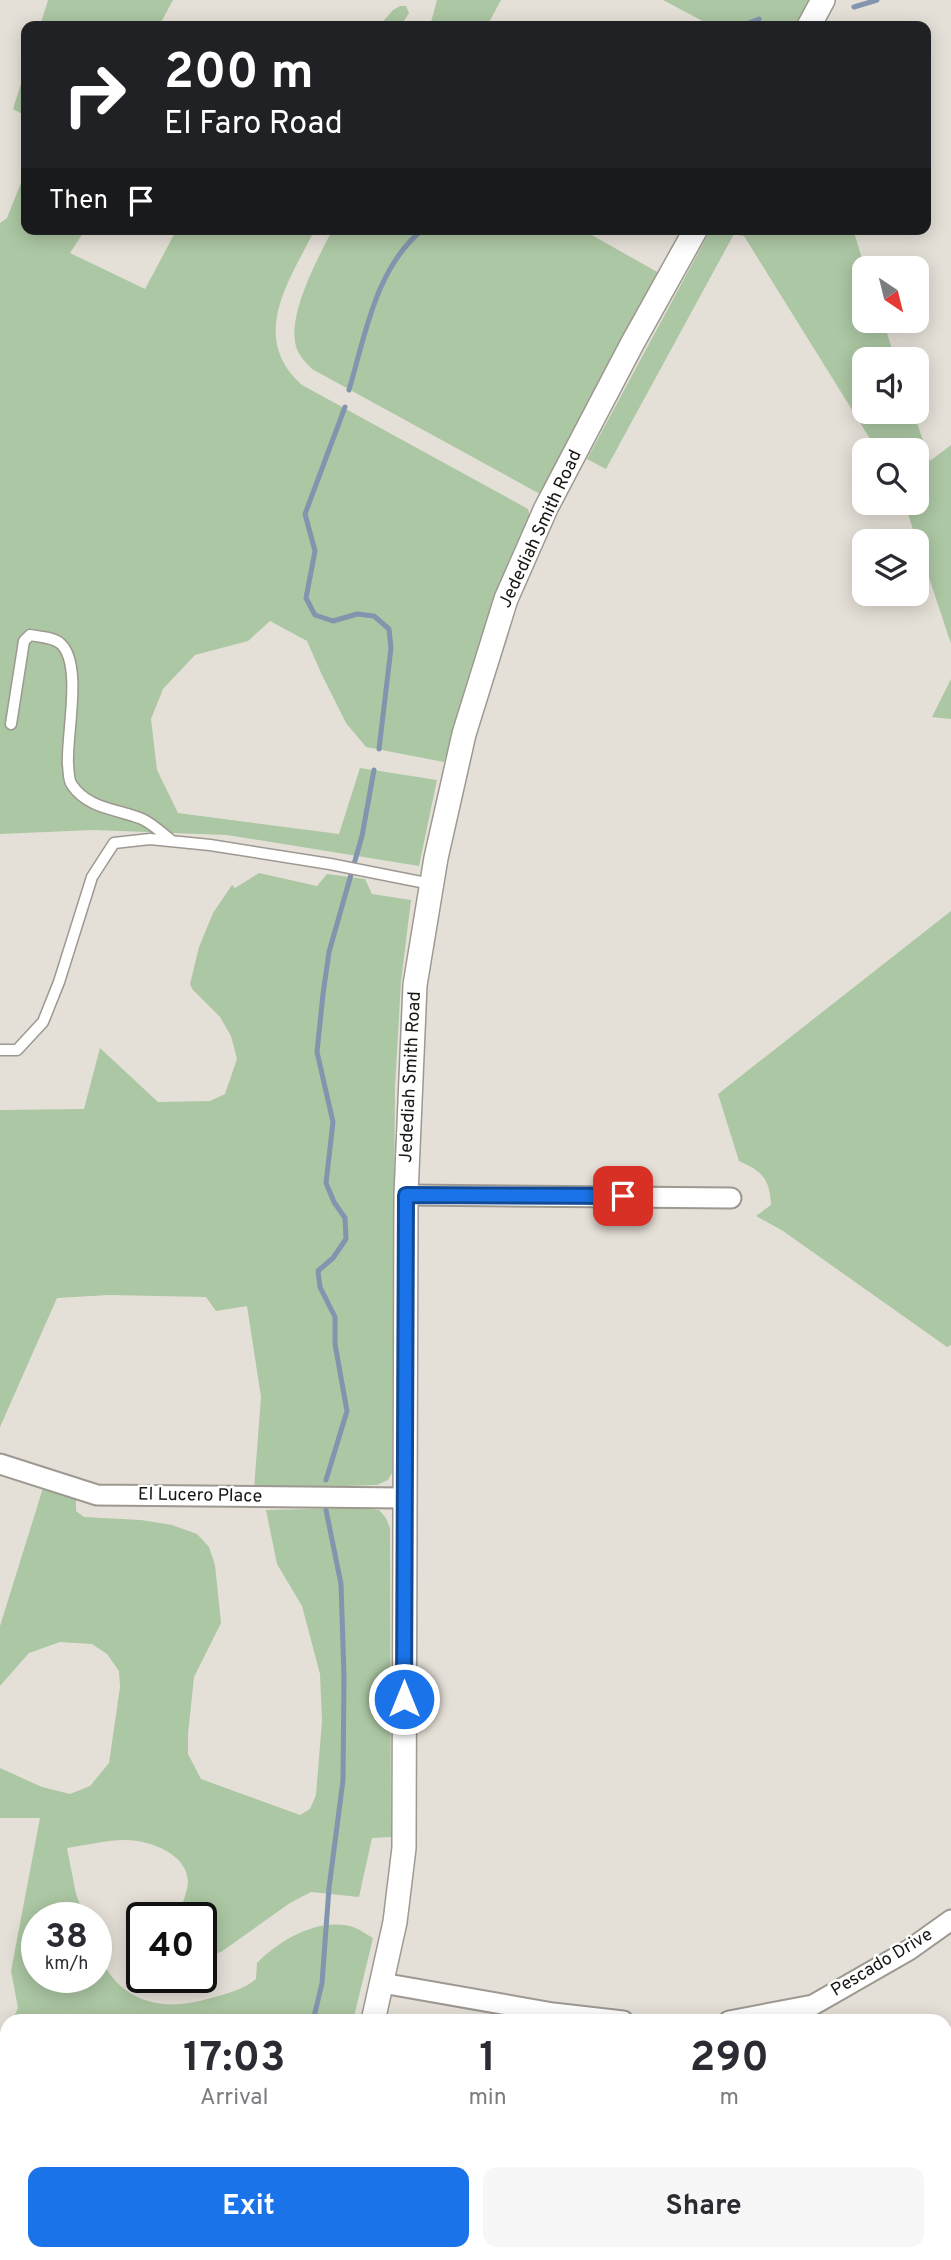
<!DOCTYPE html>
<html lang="en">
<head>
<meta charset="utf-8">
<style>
	body { margin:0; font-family:Overpass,sans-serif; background:#f7f7f7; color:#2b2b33; height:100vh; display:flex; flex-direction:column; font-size:26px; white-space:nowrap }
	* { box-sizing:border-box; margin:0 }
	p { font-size:23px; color:#7c7c81 }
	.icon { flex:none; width:38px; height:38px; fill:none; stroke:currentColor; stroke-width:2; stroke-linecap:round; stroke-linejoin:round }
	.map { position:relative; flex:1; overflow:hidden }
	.drawer { position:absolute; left:0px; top:2014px; width:952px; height:247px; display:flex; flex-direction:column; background:#fff; border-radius:21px 21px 0 0; box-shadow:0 4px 18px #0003 }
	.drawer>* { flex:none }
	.banner { position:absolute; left:21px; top:21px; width:910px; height:214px; border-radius:14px; box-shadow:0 4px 18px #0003; background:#202124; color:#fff; overflow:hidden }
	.needle { width:46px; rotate:145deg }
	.buttons { position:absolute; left:852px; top:256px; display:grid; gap:14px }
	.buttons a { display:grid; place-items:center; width:77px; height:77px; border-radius:14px; background:#fff; box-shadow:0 4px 18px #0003; font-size:35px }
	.speed { position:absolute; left:21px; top:1902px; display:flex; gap:14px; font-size:35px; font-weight:700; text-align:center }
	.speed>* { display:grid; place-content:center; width:91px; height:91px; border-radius:50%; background:#fff; box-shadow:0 4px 18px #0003; line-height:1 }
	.speed small { font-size:18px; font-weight:400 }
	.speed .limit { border:4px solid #111; border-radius:10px; background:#fff; color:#111 }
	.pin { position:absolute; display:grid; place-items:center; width:60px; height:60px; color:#fff; margin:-30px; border-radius:14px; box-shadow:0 4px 10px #0006 }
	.me { position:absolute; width:77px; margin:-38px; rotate:0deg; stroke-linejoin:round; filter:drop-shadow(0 0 5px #0008) }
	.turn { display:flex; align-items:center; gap:24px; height:147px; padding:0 28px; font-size:32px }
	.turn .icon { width:91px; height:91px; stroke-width:2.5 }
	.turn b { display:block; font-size:49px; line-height:60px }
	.then { display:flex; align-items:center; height:66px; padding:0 28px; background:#0003; gap:14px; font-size:26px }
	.eta { display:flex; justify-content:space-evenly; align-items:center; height:119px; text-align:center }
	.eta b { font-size:42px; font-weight:700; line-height:49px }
	.cta { display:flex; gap:14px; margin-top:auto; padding:14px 28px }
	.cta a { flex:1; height:80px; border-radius:14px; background:#1a73e8; color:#fff; font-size:28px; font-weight:700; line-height:80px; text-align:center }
	.cta a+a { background:#f7f7f7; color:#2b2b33 }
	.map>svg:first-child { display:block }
	.green { fill:#acc7a3 }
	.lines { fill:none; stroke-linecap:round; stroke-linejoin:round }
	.stream { stroke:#8294ae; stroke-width:5 }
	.service-casing { stroke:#9d9890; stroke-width:13 }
	.minor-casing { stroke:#9d9890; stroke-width:23 }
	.tertiary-casing { stroke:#9d9890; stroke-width:26 }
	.service { stroke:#fff; stroke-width:10 }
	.minor { stroke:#fff; stroke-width:19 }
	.tertiary { stroke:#fff; stroke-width:23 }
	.route-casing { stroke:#114b97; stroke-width:18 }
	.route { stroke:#1a73e8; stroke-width:12 }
	.labels { text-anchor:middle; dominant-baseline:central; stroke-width:5; stroke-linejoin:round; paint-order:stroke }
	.street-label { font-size:18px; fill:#181613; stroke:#fff }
</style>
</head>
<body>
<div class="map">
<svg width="951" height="2260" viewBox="0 0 951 2260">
	<rect width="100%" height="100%" fill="#e5e0d7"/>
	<path class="green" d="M48,0H173L159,26H40Z
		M437,0H501L487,26H430Z
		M663,0H812L797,26H712Z
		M400,6H406L409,13L401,26H379L393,10Z
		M26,68V116L13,109Z
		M26,170V229H90L81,236L70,253L145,289L177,229H315C290,280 248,337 302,385L528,509L530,516L493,599L444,762L366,747L346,723L322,675L307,641L270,621L248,641L195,655L163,689L151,719L157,770L178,813L339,834L360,768L437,780L419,866L227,835L93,830L0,834V223L7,218Z
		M333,229H581L659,273L540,494L312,369C304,361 297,354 295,342C290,309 318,258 333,229Z
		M711,229H853L865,268L864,320H883L895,359H864V411H913L930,461L951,445V644L904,502H917V450H877L744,236L734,234L606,469L587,459Z
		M951,679V719L932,717Z
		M259,873L317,886L327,874L365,879L372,894L411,900L401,982L395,1087L392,1473L388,1480L377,1485L254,1489L261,1397L247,1306L216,1311L206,1297L109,1295L57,1298L0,1427V1110L84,1109L100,1048L158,1102L210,1101L225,1094L237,1059L231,1036L220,1017L193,990L190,984L199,947L213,913L232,885L235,888Z
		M951,911V1345L947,1347L783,1231L756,1216L771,1205C770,1179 762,1171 739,1161L718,1094Z
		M43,1488L76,1500V1511L84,1517L141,1520L172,1525L197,1534L209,1547L215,1565L221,1623L194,1677L188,1734V1754L201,1779L300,1815L310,1809L316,1795L322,1721L320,1674L302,1606L277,1564L266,1510L356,1508L379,1510L386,1518L390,1528L391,1837L372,1838L359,1897L311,1892L290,1903L221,1952L210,1955L201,1954V1918H177C181,1907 187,1894 188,1882C188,1854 149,1840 126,1840C107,1840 86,1845 67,1848L76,1894L85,1918H37V1978H96V1948C116,2001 159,2014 211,1998C228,1993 243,1990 256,1979L257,1963C281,1939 319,1917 353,1927C360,1929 367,1935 373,1938L353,2021H12L18,2008L11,1971L40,1818H0V1768L42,1787L70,1794L90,1786L109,1763L120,1687L119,1671L107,1654L92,1644L60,1642L29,1653L0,1686V1626Z
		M154,2254H303L302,2260H151Z
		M874,2254H928L927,2260H876Z"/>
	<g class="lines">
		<path class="stream" d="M854,7L877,0
			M741,26L759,19
			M349,390C366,333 375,269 423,229
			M345,407L305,514L315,551L306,598L315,615L333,621L357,614L374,616L389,629L391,648L379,749
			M326,1480L347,1411L335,1344V1317L320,1287L318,1271L333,1258L346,1239L345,1218L334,1202L326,1183L333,1122L317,1052L323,994L329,952L362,836L374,770
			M313,2021L322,1983L329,1888L343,1780L344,1676L341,1584L326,1510
			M226,2254L227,2260"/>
		<g class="service-casing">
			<path id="service" d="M11,724L24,641L30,635C40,637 54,637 61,644C83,665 66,736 68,765C69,771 68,780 72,785C88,809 118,809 142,819C153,824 163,834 172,841
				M0,1050H17L43,1022L59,982L92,877L114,843L150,839L210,845L330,864L431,884"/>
		</g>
		<g class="minor-casing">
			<path id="minor" d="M406,1195L731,1198
				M0,1464L97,1495L404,1498
				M382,1983L553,2013L623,2021
				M729,2021L813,2005L909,1950L951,1920"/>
		</g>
		<g class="tertiary-casing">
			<path id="tertiary" d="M809,26L823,0
				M373,2021L395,1922L404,1848L406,1195L415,985L436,858L464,734L506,599L546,508L632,344L696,229
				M316,2260L317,2254"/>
		</g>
		<use href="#service" class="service"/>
		<use href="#minor" class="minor"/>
		<use href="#tertiary" class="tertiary"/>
	</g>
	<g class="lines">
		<g class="route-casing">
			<path id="route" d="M404,1699L406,1195L623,1196"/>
		</g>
		<use href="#route" class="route"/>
	</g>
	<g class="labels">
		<g class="street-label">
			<text transform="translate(541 529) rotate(-65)">Jedediah Smith Road</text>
			<text transform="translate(411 1077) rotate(-87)">Jedediah Smith Road</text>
			<text transform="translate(200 1496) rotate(1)">El Lucero Place</text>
			<text transform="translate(882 1963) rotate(-31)">Pescado Drive</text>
		</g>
	</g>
</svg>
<div class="buttons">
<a><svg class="needle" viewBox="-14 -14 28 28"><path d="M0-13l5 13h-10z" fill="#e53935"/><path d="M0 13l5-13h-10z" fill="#7c7c81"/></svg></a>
<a><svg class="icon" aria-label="sound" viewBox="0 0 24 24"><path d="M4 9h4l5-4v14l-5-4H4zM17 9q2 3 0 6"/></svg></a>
<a><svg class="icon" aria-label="search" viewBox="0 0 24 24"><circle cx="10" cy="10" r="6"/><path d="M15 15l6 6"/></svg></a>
<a><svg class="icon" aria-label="layers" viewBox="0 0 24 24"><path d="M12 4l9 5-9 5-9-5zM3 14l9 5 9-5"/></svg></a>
</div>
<div class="speed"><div>38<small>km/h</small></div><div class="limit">40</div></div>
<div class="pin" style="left:623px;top:1196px;background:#d93025"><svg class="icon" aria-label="arrive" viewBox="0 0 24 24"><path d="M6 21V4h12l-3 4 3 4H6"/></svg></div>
<svg class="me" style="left:404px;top:1699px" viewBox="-20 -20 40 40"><circle r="17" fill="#1a73e8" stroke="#fff" stroke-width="3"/><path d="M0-11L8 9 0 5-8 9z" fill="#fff"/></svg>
<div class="banner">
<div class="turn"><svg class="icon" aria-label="right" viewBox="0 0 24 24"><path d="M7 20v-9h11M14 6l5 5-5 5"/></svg><div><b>200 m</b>El Faro Road</div></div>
<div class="then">Then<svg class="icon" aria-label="arrive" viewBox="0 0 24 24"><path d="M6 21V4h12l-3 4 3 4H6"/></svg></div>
</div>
<section class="drawer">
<div class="eta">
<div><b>17:03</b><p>Arrival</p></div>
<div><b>1</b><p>min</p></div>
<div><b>290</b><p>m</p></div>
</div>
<div class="cta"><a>Exit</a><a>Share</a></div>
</section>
</div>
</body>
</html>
